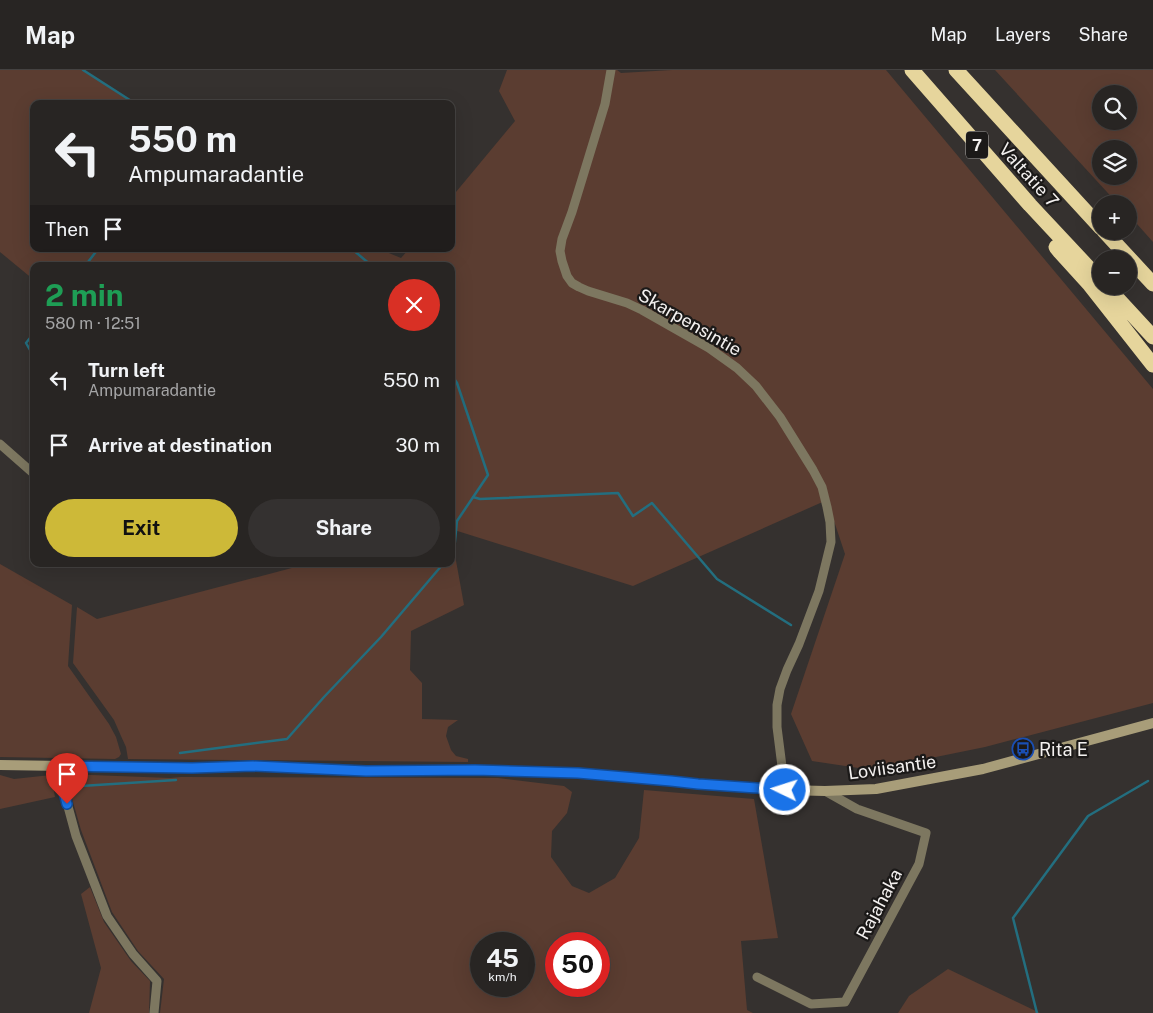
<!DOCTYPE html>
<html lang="en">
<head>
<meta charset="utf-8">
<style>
	body { margin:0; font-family:"Public Sans",sans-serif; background:#343130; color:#f1f3f6; height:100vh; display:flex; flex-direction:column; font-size:19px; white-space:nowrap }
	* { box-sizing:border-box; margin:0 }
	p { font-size:16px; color:#a5a5a6 }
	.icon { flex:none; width:28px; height:28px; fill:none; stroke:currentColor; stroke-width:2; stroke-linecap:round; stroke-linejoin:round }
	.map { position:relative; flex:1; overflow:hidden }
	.panel { position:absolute; left:30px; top:192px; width:425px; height:305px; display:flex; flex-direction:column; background:#282523; border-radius:10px; box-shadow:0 5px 20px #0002,0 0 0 1px #444241 }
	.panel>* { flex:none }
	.guide { position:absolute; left:30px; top:30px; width:425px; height:152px; border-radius:10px; box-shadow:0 5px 20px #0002,0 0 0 1px #444241; background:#282523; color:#f1f3f6; overflow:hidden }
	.fabs { position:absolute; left:1092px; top:15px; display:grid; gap:10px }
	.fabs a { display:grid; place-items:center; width:45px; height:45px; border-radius:50%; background:#282523; box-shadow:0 5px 20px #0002,0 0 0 1px #444241; font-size:25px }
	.speed { position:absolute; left:470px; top:862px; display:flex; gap:10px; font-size:25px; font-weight:700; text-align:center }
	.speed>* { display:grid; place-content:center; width:65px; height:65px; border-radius:50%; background:#282523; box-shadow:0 5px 20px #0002,0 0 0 1px #444241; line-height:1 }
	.speed small { font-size:12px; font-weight:400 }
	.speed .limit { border:8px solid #d22; background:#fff; color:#111 }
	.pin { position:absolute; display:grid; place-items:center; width:42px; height:42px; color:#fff; margin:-51px -21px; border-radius:50% 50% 50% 0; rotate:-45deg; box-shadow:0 0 5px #0007 }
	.pin .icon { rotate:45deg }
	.me { position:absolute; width:55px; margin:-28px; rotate:274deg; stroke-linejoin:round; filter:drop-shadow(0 0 4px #0008) }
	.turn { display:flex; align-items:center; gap:18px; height:105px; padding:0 15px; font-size:22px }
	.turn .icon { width:65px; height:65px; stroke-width:2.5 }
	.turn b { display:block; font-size:35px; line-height:42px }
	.then { display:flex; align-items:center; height:48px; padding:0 15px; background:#0003; gap:10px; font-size:19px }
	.round { display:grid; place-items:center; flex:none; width:52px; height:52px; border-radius:26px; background:#343130 }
	.overview { display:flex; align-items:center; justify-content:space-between; height:85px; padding:0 15px }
	h1 { font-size:30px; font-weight:700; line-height:38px; color:#1e9e55 }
	.button { display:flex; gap:10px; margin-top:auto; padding:10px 15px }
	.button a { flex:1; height:58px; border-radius:30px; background:#cdb938; color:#111; font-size:20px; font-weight:700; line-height:58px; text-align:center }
	.button a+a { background:#343130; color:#f1f3f6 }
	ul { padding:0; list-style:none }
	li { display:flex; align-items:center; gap:15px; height:65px; padding:0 15px }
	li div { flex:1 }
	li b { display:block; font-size:19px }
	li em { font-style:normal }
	header { display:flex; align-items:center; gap:30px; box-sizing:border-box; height:70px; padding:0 25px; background:#282523; border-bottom:1px solid #444241 }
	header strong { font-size:24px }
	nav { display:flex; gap:28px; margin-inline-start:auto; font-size:18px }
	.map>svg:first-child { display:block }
	.green { fill:#5b3d31; fill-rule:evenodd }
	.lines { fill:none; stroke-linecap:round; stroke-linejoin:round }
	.stream { stroke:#236e7f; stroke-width:2.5 }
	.street { stroke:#7d7760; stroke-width:9 }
	.secondary { stroke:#a89d79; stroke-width:10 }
	.highway { stroke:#e6d59c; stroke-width:15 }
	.route-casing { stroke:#114b97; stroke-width:12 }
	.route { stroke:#1a73e8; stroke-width:9 }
	.labels { text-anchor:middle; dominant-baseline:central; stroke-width:4.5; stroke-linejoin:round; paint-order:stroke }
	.shield { fill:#1b1918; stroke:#b2b0ae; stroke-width:1 }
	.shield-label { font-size:16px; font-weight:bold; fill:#f3f0ef }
	.street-label { font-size:18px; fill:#f3f0ef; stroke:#1b1918 }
	.poi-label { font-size:18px; fill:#f3f0ef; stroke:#1b1918; text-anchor:start }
</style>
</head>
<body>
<header>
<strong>Map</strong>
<nav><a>Map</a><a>Layers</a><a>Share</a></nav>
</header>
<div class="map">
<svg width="1153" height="943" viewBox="0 0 1153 943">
	<rect width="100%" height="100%" fill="#35312f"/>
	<path class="green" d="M0,0H83L136,34H34V179H379L401,188L409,179H451V128L515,51L499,21L507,0H617L621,3L672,0H886L1153,319V633L985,677L872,700L812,691L791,644L845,484L827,430L633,516L451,459V196H34V210L0,182Z
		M995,0H1153V172L1129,145V134H1118ZM1101,24H1129V51H1101ZM1101,79H1129V106H1101Z
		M451,463L464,535L411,561L410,600L422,613V649L458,650L448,657L446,666L451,680L456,686L468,689V692L128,689L126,677L121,666L114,650L73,593L77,537L97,549L307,494H451Z
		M0,494L72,535L68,596L109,654L116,667L121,684L119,687L115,689L0,687Z
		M65,704L170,708L181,707L498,708L564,716L572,722L567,743L552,761L551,787L572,816L589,823L615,808L639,768L644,720L754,729L778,868L741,871L747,940L753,943H160L164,909L138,881L112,842L81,760ZM481,874H524V916H481ZM556,874H599V916H556Z
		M0,705L14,709L51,705L55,727L0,739Z
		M90,817L104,852L131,891L150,911L149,943H89L101,898L81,824Z
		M948,899L1040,943H898L909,926Z"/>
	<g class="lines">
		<path class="stream" d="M83,0L136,34
			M352,179L372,196
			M85,196L98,179
			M34,263L26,273L34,287
			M451,304L457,313L488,405L457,451L454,481L451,484
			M473,427L480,429L618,423L633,446L652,433L717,509L791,555
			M180,683L287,669L324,627L381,567L443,494
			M65,717L176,710
			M1037,943L1013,848L1088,746L1148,711"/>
		<path class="street" d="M611,0L605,34L572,142L562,169L560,181L562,191L567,206L572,213L579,217L588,221L627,233L642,240L709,278L737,298L756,316L780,347L813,400L822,417L827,437L830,452L831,472L819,521L799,574L787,600L780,619L777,635V657L785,720
			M0,374L34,404
			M57,696L76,766L107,846L133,884L157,911L154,943
			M757,907L811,934L845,932L919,794L926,763L857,739L825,721"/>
		<path class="secondary" d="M0,695L192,698L253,696L366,701L475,700L578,703L671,711L697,714L785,720L825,721L876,719L983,699L1153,653"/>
		<path class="highway" d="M912,0L1030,135L1101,211
			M956,0L1101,158
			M1104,161L1153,214
			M1056,177L1060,182L1090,215L1153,295
			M1106,216L1153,267"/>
	</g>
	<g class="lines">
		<g class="route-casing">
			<path id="route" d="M67,734L57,696L192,698L253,696L366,701L475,700L543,702L578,703L671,711L698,714L785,720"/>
		</g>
		<use href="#route" class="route"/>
	</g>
	<defs>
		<g id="bus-ring" transform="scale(1.125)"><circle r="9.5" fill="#1b1918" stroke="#1a4fb4" stroke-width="1.5"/><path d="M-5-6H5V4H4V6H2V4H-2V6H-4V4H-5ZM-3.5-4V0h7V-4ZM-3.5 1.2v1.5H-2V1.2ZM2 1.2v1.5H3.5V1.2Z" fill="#1a4fb4"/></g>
	</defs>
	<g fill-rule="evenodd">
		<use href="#bus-ring" x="1023" y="679"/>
	</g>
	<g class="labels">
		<rect class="shield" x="966" y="61.5" width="22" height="27" rx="4"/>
		<g class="shield-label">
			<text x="977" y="75">7</text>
		</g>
		<g class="street-label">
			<text transform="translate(1029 105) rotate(48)">Valtatie 7</text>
			<text transform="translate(690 252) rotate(30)">Skarpensintie</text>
			<text transform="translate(892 697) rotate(-8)">Loviisantie</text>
			<text transform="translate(879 834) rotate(-62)">Rajahaka</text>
		</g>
		<g class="poi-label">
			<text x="1039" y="679">Rita E</text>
		</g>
	</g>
</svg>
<div class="fabs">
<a><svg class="icon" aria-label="search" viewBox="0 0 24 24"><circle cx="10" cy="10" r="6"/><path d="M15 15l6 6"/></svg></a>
<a><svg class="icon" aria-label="layers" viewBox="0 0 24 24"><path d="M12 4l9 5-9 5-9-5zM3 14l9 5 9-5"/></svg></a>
<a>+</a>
<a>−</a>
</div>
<div class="speed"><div>45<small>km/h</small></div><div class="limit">50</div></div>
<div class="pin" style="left:67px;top:734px;background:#d93025"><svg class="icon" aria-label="arrive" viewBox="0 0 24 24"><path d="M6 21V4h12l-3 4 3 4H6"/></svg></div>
<svg class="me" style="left:785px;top:720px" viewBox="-20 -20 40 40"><circle r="17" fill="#1a73e8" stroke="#fff" stroke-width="3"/><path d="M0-11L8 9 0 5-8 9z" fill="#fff"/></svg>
<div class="guide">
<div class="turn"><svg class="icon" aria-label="left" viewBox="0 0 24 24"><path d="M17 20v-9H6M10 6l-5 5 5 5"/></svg><div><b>550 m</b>Ampumaradantie</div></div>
<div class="then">Then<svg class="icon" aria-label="arrive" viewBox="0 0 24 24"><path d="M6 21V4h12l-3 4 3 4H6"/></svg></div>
</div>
<section class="panel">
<div class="overview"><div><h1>2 min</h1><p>580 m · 12:51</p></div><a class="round" style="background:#d93025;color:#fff"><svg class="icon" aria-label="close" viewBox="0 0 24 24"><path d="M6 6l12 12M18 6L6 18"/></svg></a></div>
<ul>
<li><svg class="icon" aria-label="left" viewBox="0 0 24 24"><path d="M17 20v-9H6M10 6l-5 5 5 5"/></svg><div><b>Turn left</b><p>Ampumaradantie</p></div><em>550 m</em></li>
<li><svg class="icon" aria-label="arrive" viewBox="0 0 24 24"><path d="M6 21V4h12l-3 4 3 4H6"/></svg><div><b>Arrive at destination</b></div><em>30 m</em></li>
</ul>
<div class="button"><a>Exit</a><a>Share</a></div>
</section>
</div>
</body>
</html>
